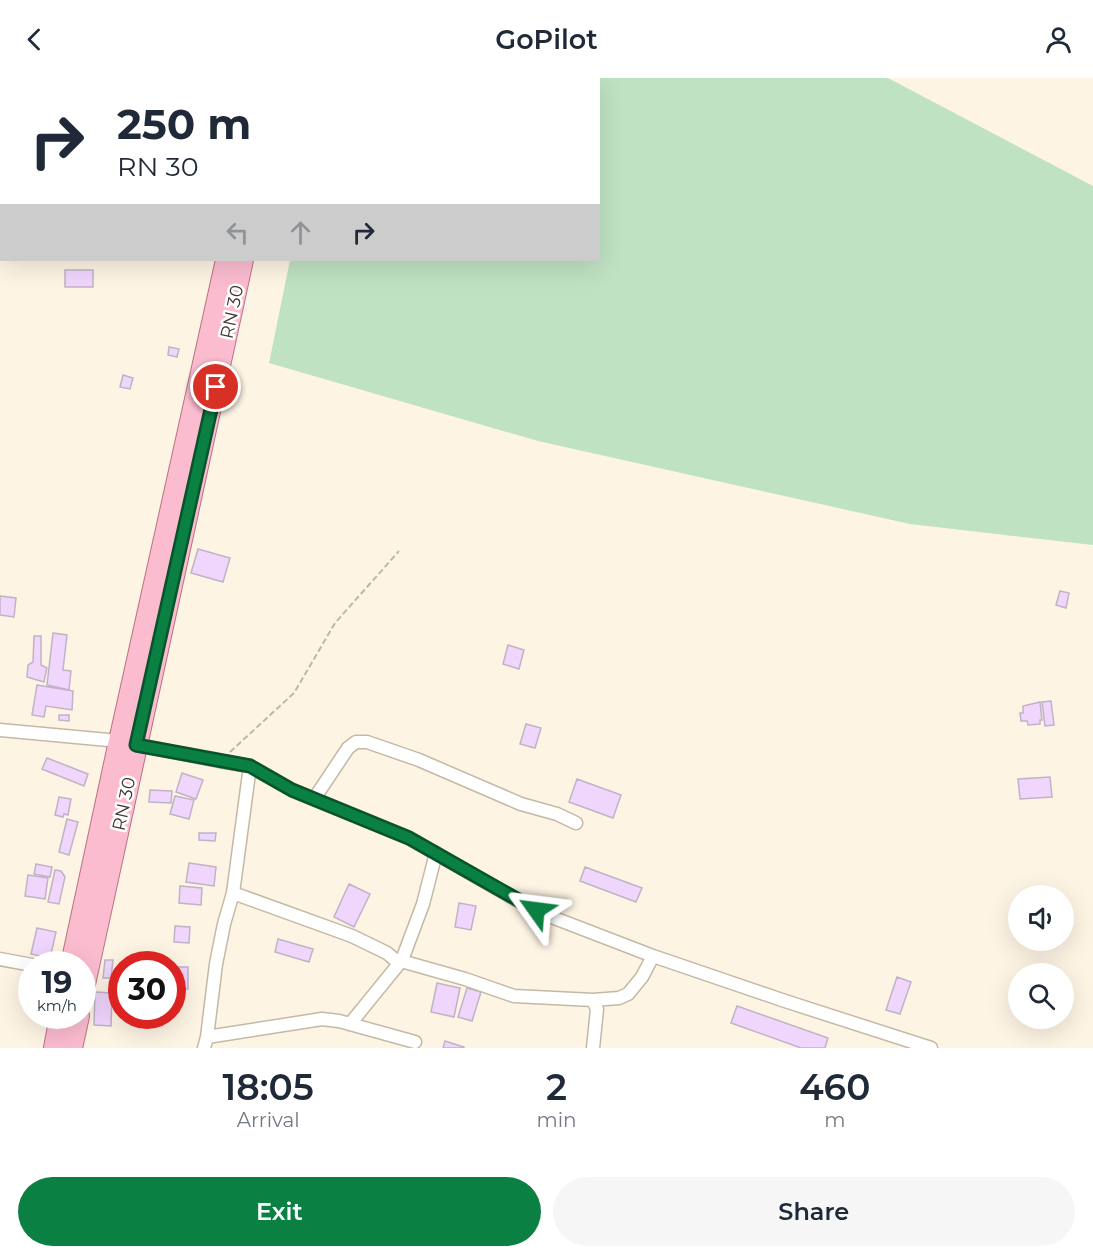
<!DOCTYPE html>
<html lang="en">
<head>
<meta charset="utf-8">
<style>
	body { margin:0; font-family:Montserrat,sans-serif; background:#f6f6f7; color:#1f2937; height:100vh; display:flex; flex-direction:column; font-size:22px; white-space:nowrap }
	* { box-sizing:border-box; margin:0 }
	p { font-size:20px; color:#747a83 }
	.icon { flex:none; width:33px; height:33px; fill:none; stroke:currentColor; stroke-width:2; stroke-linecap:round; stroke-linejoin:round }
	.map { position:relative; height:970px; overflow:hidden }
	.drawer { display:flex; flex-direction:column; background:#fff; flex:1 }
	.drawer>* { flex:none }
	.guide { position:absolute; left:0px; top:0px; width:600px; height:183px; box-shadow:0 6px 24px #0002; background:#fff; color:#1f2937; overflow:hidden }
	.fabs { position:absolute; left:1008px; top:807px; display:grid; gap:12px }
	.fabs a { display:grid; place-items:center; width:66px; height:66px; border-radius:50%; background:#fff; box-shadow:0 6px 24px #0002; font-size:30px }
	.speed { position:absolute; left:18px; top:873px; display:flex; gap:12px; font-size:30px; font-weight:700; text-align:center }
	.speed>* { display:grid; place-content:center; width:78px; height:78px; border-radius:50%; background:#fff; box-shadow:0 6px 24px #0002; line-height:1 }
	.speed small { font-size:15px; font-weight:400 }
	.speed .limit { border:9px solid #d22; background:#fff; color:#111 }
	.pin { position:absolute; display:grid; place-items:center; width:51px; height:51px; color:#fff; margin:-26px; border:3px solid #fff; border-radius:50%; box-shadow:0 2px 6px #0007 }
	.me { position:absolute; width:66px; margin:-33px; rotate:301deg; stroke-linejoin:round; filter:drop-shadow(0 0 4px #0008) }
	.turn { display:flex; align-items:center; gap:21px; height:126px; padding:0 18px; font-size:27px }
	.turn .icon { width:78px; height:78px; stroke-width:2.5 }
	.turn b { display:block; font-size:42px; line-height:51px }
	.lanes { display:flex; align-items:center; height:57px; padding:0 18px; background:#0003; justify-content:center; gap:30px; direction:ltr }
	.lanes .off { opacity:.35 }
	.eta { display:flex; justify-content:space-evenly; align-items:center; height:102px; text-align:center }
	.eta b { font-size:36px; font-weight:600; line-height:42px }
	.action { display:flex; gap:12px; margin-top:auto; padding:12px 18px }
	.action a { flex:1; height:69px; border-radius:36px; background:#0b8043; color:#fff; font-size:24px; font-weight:600; line-height:69px; text-align:center }
	.action a+a { background:#f6f6f7; color:#1f2937 }
	header { display:flex; justify-content:space-between; align-items:center; height:78px; padding:0 18px; background:#fff; font-size:27px; font-weight:600 }
	.map>svg:first-child { display:block }
	.green { fill:#bfe2c2 }
	.building { fill:#f0d5fd; stroke:#c0b3c6; stroke-width:1.5 }
	.lines { fill:none; stroke-linecap:round; stroke-linejoin:round }
	.street-casing { stroke:#c4b9a5; stroke-width:15 }
	.primary-casing { stroke:#b87183; stroke-width:22 }
	.path { stroke:#bfb6a9; stroke-width:2; stroke-dasharray:6 3; stroke-linecap:butt }
	.street { stroke:#fff; stroke-width:12 }
	.primary { stroke:#fcbcd0; stroke-width:20 }
	.route-casing { stroke:#07532c; stroke-width:15 }
	.route { stroke:#0b8043; stroke-width:10 }
	.labels { text-anchor:middle; dominant-baseline:central; stroke-width:5; stroke-linejoin:round; paint-order:stroke }
	.street-label { font-size:18px; fill:#3c372f; stroke:#fff }
</style>
</head>
<body>
<header><svg class="icon" aria-label="back" viewBox="0 0 24 24"><path d="M15 5l-7 7 7 7"/></svg>GoPilot<svg class="icon" aria-label="person" viewBox="0 0 24 24"><circle cx="12" cy="8" r="4"/><path d="M4 21q1-7 8-7t8 7"/></svg></header>
<div class="map">
<svg width="1093" height="970" viewBox="0 0 1093 970">
	<rect width="100%" height="100%" fill="#fef4e4"/>
	<path class="green" d="M0,0H284L295,1L2,2L0,166Z
		M324,0H888L1093,108V467L910,446L538,363L269,285L290,182H598V2L323,1Z"/>
	<path class="building" d="M65,192H93V209H65Z
		M169,269L179,271L177,279L168,277Z
		M123,297L133,300L130,311L120,309Z
		M198,471L230,480L223,504L191,495Z
		M1060,513L1069,515L1066,530L1056,527Z
		M0,518L16,520L14,539L0,537Z
		M53,555L67,557L63,592L71,593L69,612L47,607Z
		M34,558H41V587L47,590L44,604L27,599L28,587L33,584Z
		M508,567L524,572L519,591L503,586Z
		M37,607L73,613L72,632L46,628L44,639L32,637Z
		M1051,623L1054,647L1045,648L1042,624Z
		M1040,624L1042,642H1040V646L1028,647L1027,643H1021L1020,635H1023V628Z
		M59,637H69V643L59,642Z
		M526,646L541,650L535,670L520,666Z
		M47,680L88,696L84,708L42,691Z
		M182,695L203,702L196,721L176,714Z
		M1050,699L1052,719L1020,721L1018,701Z
		M577,701L621,717L613,740L569,724Z
		M150,712L172,713L171,725L149,724Z
		M175,718L194,722L189,741L170,736Z
		M59,719L71,721L68,737L64,736L63,739L55,737Z
		M67,741L78,744L69,777L59,774Z
		M199,755H216L215,763L199,762Z
		M189,785L216,789L214,808L186,804Z
		M36,786L52,789L50,799L34,796Z
		M585,789L642,810L636,824L580,803Z
		M55,792L61,793L65,799L59,826L48,824Z
		M28,797L48,800L45,821L25,818Z
		M349,806L370,816L354,849L334,839Z
		M180,808L202,810L201,827L179,825Z
		M459,825L476,828L471,852L455,849Z
		M175,848L190,849L189,865L174,864Z
		M37,850L56,854L50,880L31,876Z
		M278,861L313,871L309,884L275,874Z
		M105,882H113L111,900H103Z
		M172,889H188V911H172Z
		M897,899L911,904L900,936L886,932Z
		M437,905L460,910L454,939L431,934Z
		M467,910L481,914L472,943L458,939Z
		M95,914L112,915L111,948L94,947Z
		M737,928L828,960L825,970H801L731,945Z
		M445,963L464,969V970H443Z"/>
	<g class="lines">
		<g class="street-casing">
			<path id="street" d="M0,652L119,663L219,683L250,688L292,712L409,760L536,833L653,878L785,923L931,970
				M314,721L348,670L356,664H367L419,682L521,726L557,736L576,745
				M233,815L352,858L387,875L394,881L465,901L514,918L593,922L619,920L628,916L642,899L653,878
				M0,881L32,887
				M593,922L597,931L593,970
				M350,946L402,882L423,826L436,775
				M207,959L322,941L339,943L415,964
				M204,970L207,959L216,886L224,846L233,815L250,688"/>
		</g>
		<g class="primary-casing">
			<path id="primary" d="M268,2V0
				M285,2V0
				M71,886L119,663L226,182
				M82,920L243,182
				M54,970L60,938
				M72,970L79,938"/>
		</g>
		<path class="path" d="M230,674L294,615L335,545L399,473"/>
		<use href="#street" class="street"/>
		<use href="#primary" class="primary"/>
	</g>
	<g class="lines">
		<g class="route-casing">
			<path id="route" d="M216,309L136,667L250,688L292,712L409,760L536,832"/>
		</g>
		<use href="#route" class="route"/>
	</g>
	<g class="labels">
		<g class="street-label">
			<text transform="translate(232 234) rotate(-78)">RN 30</text>
			<text transform="translate(124 726) rotate(-78)">RN 30</text>
		</g>
	</g>
</svg>
<div class="fabs">
<a><svg class="icon" aria-label="sound" viewBox="0 0 24 24"><path d="M4 9h4l5-4v14l-5-4H4zM17 9q2 3 0 6"/></svg></a>
<a><svg class="icon" aria-label="search" viewBox="0 0 24 24"><circle cx="10" cy="10" r="6"/><path d="M15 15l6 6"/></svg></a>
</div>
<div class="speed"><div>19<small>km/h</small></div><div class="limit">30</div></div>
<div class="pin" style="left:216px;top:309px;background:#d93025"><svg class="icon" aria-label="arrive" viewBox="0 0 24 24"><path d="M6 21V4h12l-3 4 3 4H6"/></svg></div>
<svg class="me" style="left:536px;top:832px" viewBox="-20 -20 40 40"><path d="M0-17L14 15 0 8-14 15z" fill="#0b8043" stroke="#fff" stroke-width="4"/></svg>
<div class="guide">
<div class="turn"><svg class="icon" aria-label="right" viewBox="0 0 24 24"><path d="M7 20v-9h11M14 6l5 5-5 5"/></svg><div><b>250 m</b>RN 30</div></div>
<div class="lanes"><svg class="icon off" aria-label="left" viewBox="0 0 24 24"><path d="M17 20v-9H6M10 6l-5 5 5 5"/></svg><svg class="icon off" aria-label="ahead" viewBox="0 0 24 24"><path d="M12 20V5M6 11l6-6 6 6"/></svg><svg class="icon" aria-label="right" viewBox="0 0 24 24"><path d="M7 20v-9h11M14 6l5 5-5 5"/></svg></div>
</div>
</div>
<section class="drawer">
<div class="eta">
<div><b>18:05</b><p>Arrival</p></div>
<div><b>2</b><p>min</p></div>
<div><b>460</b><p>m</p></div>
</div>
<div class="action"><a>Exit</a><a>Share</a></div>
</section>
</body>
</html>
